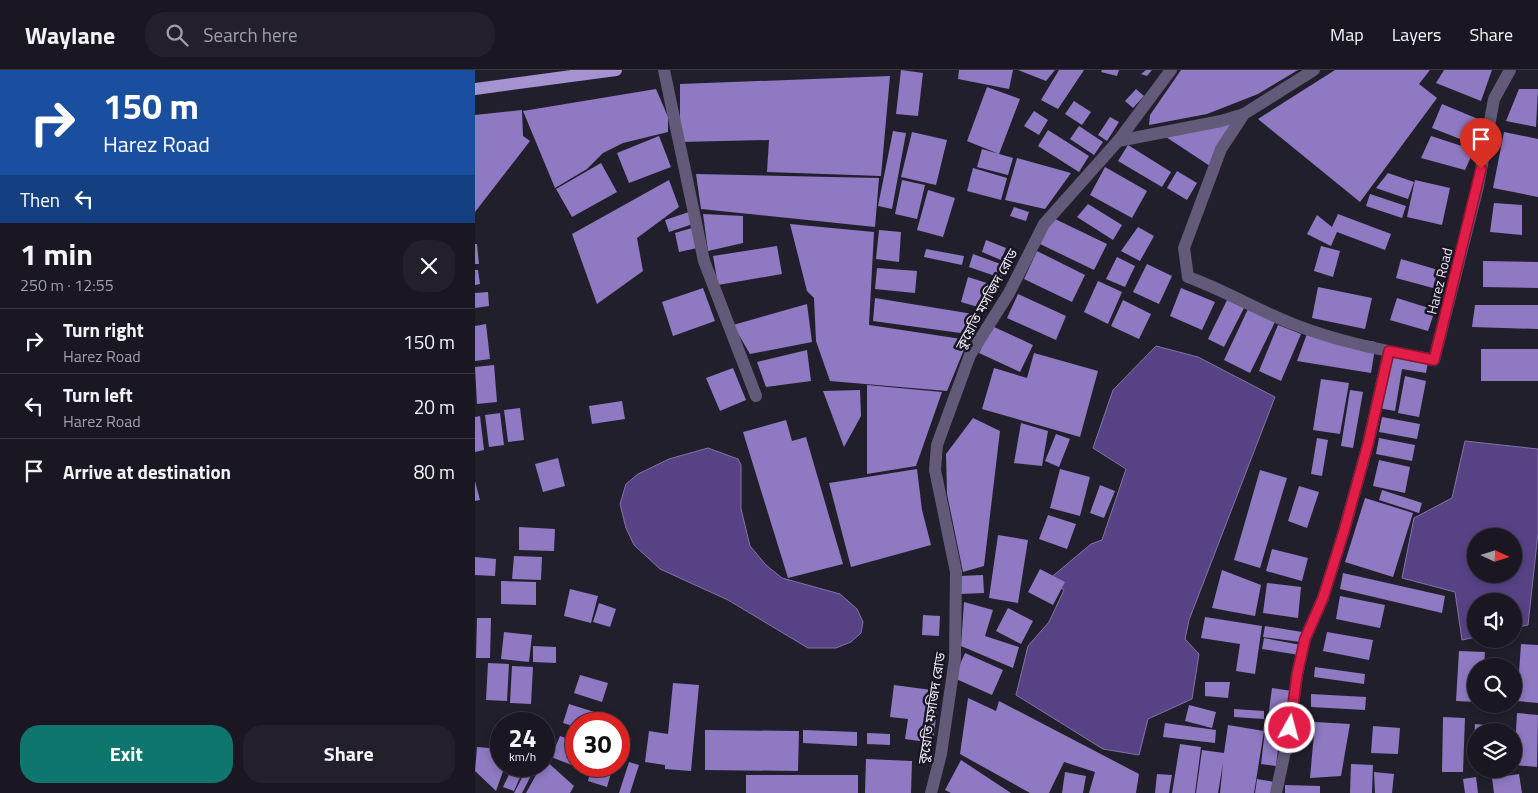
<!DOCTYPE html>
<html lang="en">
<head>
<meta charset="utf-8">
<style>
	body { margin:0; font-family:"Titillium Web","Noto Sans Bengali",sans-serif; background:#23202a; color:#f1f3f6; height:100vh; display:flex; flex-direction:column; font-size:19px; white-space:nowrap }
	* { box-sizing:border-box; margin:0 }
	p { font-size:16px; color:#9f9fa5 }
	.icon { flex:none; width:28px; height:28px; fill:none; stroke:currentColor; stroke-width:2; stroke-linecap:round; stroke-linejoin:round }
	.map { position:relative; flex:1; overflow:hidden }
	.sheet { display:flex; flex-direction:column; background:#1a1722; width:475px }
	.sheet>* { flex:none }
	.top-card { background:#1a4fa0; color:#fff; overflow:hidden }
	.needle { width:32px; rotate:94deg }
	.fabs { position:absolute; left:992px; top:458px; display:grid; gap:10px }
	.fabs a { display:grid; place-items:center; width:55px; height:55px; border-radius:50%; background:#1a1722; box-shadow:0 2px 8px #0003,0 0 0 1px #383640; font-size:25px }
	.speed { position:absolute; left:15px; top:642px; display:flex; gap:10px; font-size:25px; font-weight:700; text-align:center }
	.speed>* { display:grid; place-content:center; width:65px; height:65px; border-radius:50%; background:#1a1722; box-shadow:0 2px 8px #0003,0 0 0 1px #383640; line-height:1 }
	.speed small { font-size:12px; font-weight:400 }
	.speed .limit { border:8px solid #d22; background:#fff; color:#111 }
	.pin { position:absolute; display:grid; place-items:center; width:42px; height:42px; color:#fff; margin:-51px -21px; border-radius:50% 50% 50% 0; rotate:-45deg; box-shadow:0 0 5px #0007 }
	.pin .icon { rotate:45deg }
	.me { position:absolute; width:55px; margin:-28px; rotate:7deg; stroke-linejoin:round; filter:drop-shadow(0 0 4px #0008) }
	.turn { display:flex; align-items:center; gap:18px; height:105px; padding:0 20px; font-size:22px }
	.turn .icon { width:65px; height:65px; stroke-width:2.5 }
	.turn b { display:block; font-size:35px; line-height:42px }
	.then { display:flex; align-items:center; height:48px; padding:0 20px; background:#0003; gap:10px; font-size:19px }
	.round { display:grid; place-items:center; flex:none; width:52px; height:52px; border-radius:20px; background:#23202a }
	.overview { display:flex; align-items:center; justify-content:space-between; height:85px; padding:0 20px }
	h1 { font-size:30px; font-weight:700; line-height:38px }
	.primary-button { display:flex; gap:10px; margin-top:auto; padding:10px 20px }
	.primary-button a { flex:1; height:58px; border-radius:20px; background:#0f766e; color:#fff; font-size:20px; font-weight:700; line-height:58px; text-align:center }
	.primary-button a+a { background:#23202a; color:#f1f3f6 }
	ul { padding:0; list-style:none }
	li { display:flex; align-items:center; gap:15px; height:65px; padding:0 20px; border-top:1px solid #383640 }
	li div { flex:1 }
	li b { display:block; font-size:19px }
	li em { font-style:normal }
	header { display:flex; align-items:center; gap:30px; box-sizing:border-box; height:70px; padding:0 25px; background:#1a1722; border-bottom:1px solid #383640 }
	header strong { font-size:24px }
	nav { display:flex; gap:28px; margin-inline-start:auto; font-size:18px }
	.search { width:350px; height:45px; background:#23202a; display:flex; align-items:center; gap:12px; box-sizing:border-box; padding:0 18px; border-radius:20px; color:#9f9fa5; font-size:19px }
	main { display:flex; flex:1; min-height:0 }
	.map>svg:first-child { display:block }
	.water { fill:#584286; stroke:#8373a6; fill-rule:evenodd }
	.building { fill:#8f79c2 }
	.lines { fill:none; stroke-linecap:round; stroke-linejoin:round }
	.minor { stroke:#625a78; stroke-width:12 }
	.tertiary { stroke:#625a78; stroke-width:12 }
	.primary { stroke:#a492d1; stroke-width:12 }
	.route-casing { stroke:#92132f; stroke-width:12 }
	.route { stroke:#e11d48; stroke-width:9 }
	.labels { text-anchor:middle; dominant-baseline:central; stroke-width:5; stroke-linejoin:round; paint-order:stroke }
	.street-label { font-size:14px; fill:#e8e6f0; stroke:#191523 }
</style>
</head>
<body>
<header>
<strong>Waylane</strong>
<div class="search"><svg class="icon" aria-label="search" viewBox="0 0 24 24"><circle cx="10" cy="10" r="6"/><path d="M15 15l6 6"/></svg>Search here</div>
<nav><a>Map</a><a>Layers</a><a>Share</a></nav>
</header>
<main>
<section class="sheet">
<div class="top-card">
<div class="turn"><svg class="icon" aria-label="right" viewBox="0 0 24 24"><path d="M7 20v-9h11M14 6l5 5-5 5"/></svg><div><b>150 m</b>Harez Road</div></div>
<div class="then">Then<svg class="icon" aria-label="left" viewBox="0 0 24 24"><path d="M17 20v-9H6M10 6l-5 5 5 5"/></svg></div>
</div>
<div class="overview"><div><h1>1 min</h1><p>250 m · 12:55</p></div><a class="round"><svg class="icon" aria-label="close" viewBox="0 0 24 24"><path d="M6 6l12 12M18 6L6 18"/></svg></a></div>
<ul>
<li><svg class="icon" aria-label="right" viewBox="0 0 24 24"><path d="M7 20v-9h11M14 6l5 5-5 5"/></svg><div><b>Turn right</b><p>Harez Road</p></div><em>150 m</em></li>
<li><svg class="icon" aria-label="left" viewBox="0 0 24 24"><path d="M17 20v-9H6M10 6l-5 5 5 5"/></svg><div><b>Turn left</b><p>Harez Road</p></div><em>20 m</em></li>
<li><svg class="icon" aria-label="arrive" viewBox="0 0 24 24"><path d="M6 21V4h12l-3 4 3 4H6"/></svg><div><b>Arrive at destination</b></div><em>80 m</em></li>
</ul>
<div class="primary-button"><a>Exit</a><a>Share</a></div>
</section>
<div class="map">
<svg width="1063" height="723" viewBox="0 0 1063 723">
	<rect width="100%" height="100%" fill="#221f2d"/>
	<path class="water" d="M681,276L723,287L800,327L714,550L710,569L724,584L717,629L673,649L664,685L628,679L541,625L553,576L574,552L589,520L573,510L616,474L627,470L651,399L618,378L638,320Z
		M990,371L1063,379V463L1053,555L1039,558V531H1001V567L987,570L980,522L927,508L939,448L977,428ZM1001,466H1039V504H1001Z
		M233,378L263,389L266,395V439L275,476L291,495L307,508L365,524L382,539L388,552L386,563L376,572L361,578H333L253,530L185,499L159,475L151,458L145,434L151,414L163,404L194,389Z"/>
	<path class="building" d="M426,0L448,3L443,46L421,44Z
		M484,0H538L534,19L483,9Z
		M543,0H580L571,11Z
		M584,0H609L583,39L566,30Z
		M627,0H644L642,6L626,2Z
		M671,0H677L672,6L666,4Z
		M706,0H823L783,24L732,44L674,55L675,45Z
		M860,0H955L944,14L962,28L885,132L783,49Z
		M969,0H1017L1006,31L961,13Z
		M415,6L406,106L292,102L294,70L205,72V14Z
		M512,17L545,29L524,84L492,71Z
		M181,19L193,47V62L148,73L128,83L112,99L80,118L48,41Z
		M661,19L669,26L658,38L650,31Z
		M1044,19H1063L1061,57L1031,51Z
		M599,31L616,42L607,55L590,44Z
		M967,34L1008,51L998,74L957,58Z
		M47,40L48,66L55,71L0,142V45Z
		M559,41L573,50L564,65L549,56Z
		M635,47L644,52L632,71L623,65Z
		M760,50L735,96L691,67Z
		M604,56L628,72L619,85L595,69Z
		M573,60L614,86L604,102L563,76Z
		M418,61L431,63L417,139L403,136Z
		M437,62L472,70L461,115L426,107Z
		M1029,62L1063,69V127L1018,118Z
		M184,66L196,97L154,113L142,83Z
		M956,66L999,80L990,100L946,88Z
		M653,75L696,102L687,117L643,91Z
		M507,79L538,88L533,105L502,97Z
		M542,88L596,103L570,139L530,130Z
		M126,93L142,122L97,147L81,119Z
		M630,97L672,121L657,148L615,125Z
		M498,98L532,108L526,130L492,121Z
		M702,101L722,113L712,130L692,118Z
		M913,103L939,112L933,129L901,118Z
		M221,104L404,108L400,157L226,139Z
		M194,110L204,137L162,168L168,201L122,234L97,164Z
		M427,110L450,115L442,149L420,144Z
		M940,110L975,118L967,155L932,147Z
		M453,120L480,128L468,167L442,160Z
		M895,124L931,136L927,148L891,136Z
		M1019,133L1047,135V165L1015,162Z
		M613,134L647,155L638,170L602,147Z
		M539,137L554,142L551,151L535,146Z
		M214,142L218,154L194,162L190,150Z
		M228,144L268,146V173L233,181Z
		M863,144L916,164L910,180L862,162L856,176L832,164L842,145L857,157Z
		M578,148L632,174L619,200L565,174Z
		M315,154L399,162L394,255L493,270L472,321L355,311L341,271L339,228L332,221Z
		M663,157L679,166L665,191L646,181Z
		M217,158L222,178L204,182L200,163Z
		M404,160L426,162L424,192L401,189Z
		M511,170L531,178L526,190L507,182Z
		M0,174H2L4,194H0Z
		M302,176L307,204L243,215L238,186Z
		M846,176L865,181L858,207L839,201Z
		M451,179L489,186L487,195L449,187Z
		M562,181L610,205L597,232L549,209Z
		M498,184L531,196L526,208L494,197Z
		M642,187L660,196L650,217L631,209Z
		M926,189L963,200L958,218L921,208Z
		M1008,191L1063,192V218L1008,217Z
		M672,194L697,206L684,234L658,222Z
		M402,198L442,201L440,223L400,219Z
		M0,200H3L5,214L0,215Z
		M493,207L521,216L513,240L486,232Z
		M623,211L647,222L633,254L609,242Z
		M843,217L897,228L890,259L837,248Z
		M228,218L240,251L198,266L187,232Z
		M706,218L740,232L727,260L695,246Z
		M13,222L14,236L0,238V223Z
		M543,224L591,246L581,270L532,248Z
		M400,228L504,245L500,265L398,251Z
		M922,228L960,240L953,261L915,250Z
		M648,230L676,244L664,269L636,256Z
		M752,230L769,238L749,277L733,269Z
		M332,234L337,272L275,284L258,255Z
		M1000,235H1063V259L997,257Z
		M773,239L800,252L775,303L749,290Z
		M11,254L15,289L0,291V256Z
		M803,255L826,264L806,311L784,301Z
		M517,256L558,275L545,302L504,283Z
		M833,261L901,272L896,303L822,291Z
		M1006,279H1063V311H1006Z
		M332,280L336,311L291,317L282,292Z
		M912,280L954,286L951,303L927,299L920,341L903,338Z
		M559,283L623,301L605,367L507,339L519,298L552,308Z
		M19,295L22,332L2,334L0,297Z
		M258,298L271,330L245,341L231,308Z
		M930,306L951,311L944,347L923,343Z
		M846,309L874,313L865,364L838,360Z
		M392,315L467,322L441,396L392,404Z
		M385,320L386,346L369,377L348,321Z
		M875,320L888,322L878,378L866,376Z
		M147,331L150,349L117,354L114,336Z
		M45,338L49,370L33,372L29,340Z
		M25,343L29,375L14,377L10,345Z
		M5,346L9,380L0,382V347Z
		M907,347L945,354L942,369L904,362Z
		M498,348L525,361L509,496L488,502L472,424L471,384Z
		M311,350L317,371L331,367L368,494L313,508L268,362Z
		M546,353L573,361L567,396L539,393Z
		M581,364L595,369L584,397L570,391Z
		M842,368L853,370L847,406L836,404Z
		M904,368L940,375L937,391L901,384Z
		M83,388L90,416L68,422L60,394Z
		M904,390L935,397L930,423L898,416Z
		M442,399L447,440L456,475L376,497L354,413Z
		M585,399L615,407L605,446L575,438Z
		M785,400L812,408L785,498L759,490Z
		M0,411L5,430L0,431Z
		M625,415L640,421L629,448L615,443Z
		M824,416L844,422L832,458L813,451Z
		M907,420L947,433L944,443L904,430Z
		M890,428L938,443L918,507L870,492Z
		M573,445L601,454L592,479L564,469Z
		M44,457L80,459L79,481L44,480Z
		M523,465L553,470L543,533L514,528Z
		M797,479L833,488L827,511L791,501Z
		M39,486L67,487L66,510L37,509Z
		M0,487L21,489L20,506L0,505Z
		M565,499L590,512L578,535L553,522Z
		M747,500L786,515L780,546L737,538Z
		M868,503L970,526L967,543L865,519Z
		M508,505L509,523L485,524L484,506Z
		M26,511L61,512V535L26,534Z
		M792,513L826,517L823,548L788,543Z
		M95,519L123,526L116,553L89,546Z
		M865,526L910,535L905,558L861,549Z
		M489,532L518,540L510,566L544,577L538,598L486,576Z
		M124,533L141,539L135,557L118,552Z
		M533,538L558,551L546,574L521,561Z
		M448,545L465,546L464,566L447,565Z
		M730,547L787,556L780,604L761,601L765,574L726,568Z
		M2,548H16L15,588H1Z
		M790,556L827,562L826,572L788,567Z
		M29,562L57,565L54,592L26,589Z
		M852,562L898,570L894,590L848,581Z
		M789,568L826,575L824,585L787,579Z
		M1046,574L1063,575V633L1042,631Z
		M58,576L81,577V593L58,592Z
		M984,581L1010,582L1009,596H1001V632L981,631Z
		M490,583L528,600L517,625L479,608Z
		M13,593L34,594L32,631L11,630Z
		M37,596L58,597L56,634L35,633Z
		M840,597L890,604L889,614L839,607Z
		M105,605L133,613L127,632L99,623Z
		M730,612H755L753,628L730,626Z
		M198,613L224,615L216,701L190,699V695L170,692L174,661L193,664Z
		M419,615L464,621L458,673L430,669L433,649L415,647Z
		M797,618L817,621L814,651L793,648Z
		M836,624L891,627L890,640L836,637Z
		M493,628L521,641L524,631L664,704L661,723H614L620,702L589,692L574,723H555L485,684Z
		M94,634L132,646L129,654H101V657L88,653Z
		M714,635L741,642L737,658L710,651Z
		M759,639L789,641V649L759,647Z
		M1042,643L1063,645L1062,697L1039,695Z
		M968,647L990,648L988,702H967Z
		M840,652L875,654L866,706L835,708Z
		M690,653L741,660L740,673L688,667Z
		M1000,654L1010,655V661H1001V695H997Z
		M753,655L789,661L779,723H745L748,693L743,723H721L727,680L749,683Z
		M898,656L925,658L923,684L896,683Z
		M230,660L324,661L323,701L230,700Z
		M328,660L382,662V676L328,673Z
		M790,660L805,662L801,696L786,694Z
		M392,663L415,664V675L392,674Z
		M85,666L101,672V696H114L112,701L76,687Z
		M69,672L73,674L69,683Z
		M705,674L726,677L720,723H697Z
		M2,677L26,679V696H30L21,721L0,701Z
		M69,689L99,716L95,723H51L66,696H69Z
		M391,689L437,691L436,723H390Z
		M486,690L536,723H476L470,720Z
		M154,692L164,695L155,723H144Z
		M876,694L898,695L897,723H875Z
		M38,696H50L39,721L28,717Z
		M53,696L60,698L47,723H39Z
		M117,696H138L132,717L113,711Z
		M590,702L611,706L608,723H587Z
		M899,702L919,704L917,723H900Z
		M682,704L697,705L694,723H680Z
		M1044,704L1047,723H1019L1017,708Z
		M271,705H383V723H271Z
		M1001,707L1003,723H990L988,709Z
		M782,709L800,712L798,723H780Z
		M810,715L845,716V723H810Z"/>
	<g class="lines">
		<path class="minor" d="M189,0L229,191L281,326
			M769,44L746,79L709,178L713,207C749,220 782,240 818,254C863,272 912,281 959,290L1003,116L1019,29L1035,0
			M643,71L746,51L769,44L839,0
			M801,723L815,658L822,605L830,569L848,528L869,461L893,374L914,281"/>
		<path class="tertiary" d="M456,723L466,684L480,589L481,502L460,400L462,375L495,285L534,223L569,154L643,71L696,0"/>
		<path class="primary" d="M0,19L141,0"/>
	</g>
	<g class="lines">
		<g class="route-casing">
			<path id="route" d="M815,658L822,605L830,569L848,528L869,461L893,374L914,281L959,290L1006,99"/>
		</g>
		<use href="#route" class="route"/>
	</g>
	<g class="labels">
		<g class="street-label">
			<text transform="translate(964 211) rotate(-76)">Harez Road</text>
			<text transform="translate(511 229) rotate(-61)">কুয়েতি মসজিদ রোড</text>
			<text transform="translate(456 638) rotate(-81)">কুয়েতি মসজিদ রোড</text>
		</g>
	</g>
</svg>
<div class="fabs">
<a><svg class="needle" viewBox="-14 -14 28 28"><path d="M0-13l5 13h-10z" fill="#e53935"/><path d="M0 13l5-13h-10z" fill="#9f9fa5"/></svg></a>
<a><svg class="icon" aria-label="sound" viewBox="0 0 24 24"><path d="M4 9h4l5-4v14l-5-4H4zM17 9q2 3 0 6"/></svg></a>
<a><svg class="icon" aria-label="search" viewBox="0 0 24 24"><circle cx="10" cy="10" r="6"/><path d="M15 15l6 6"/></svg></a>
<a><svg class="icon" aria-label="layers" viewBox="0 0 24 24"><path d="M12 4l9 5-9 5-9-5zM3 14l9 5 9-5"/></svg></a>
</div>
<div class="speed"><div>24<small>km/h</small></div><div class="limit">30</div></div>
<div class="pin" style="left:1006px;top:99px;background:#d93025"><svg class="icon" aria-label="arrive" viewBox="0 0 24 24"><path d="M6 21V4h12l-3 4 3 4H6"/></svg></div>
<svg class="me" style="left:815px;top:658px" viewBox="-20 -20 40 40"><circle r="17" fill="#e11d48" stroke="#fff" stroke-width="3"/><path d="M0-11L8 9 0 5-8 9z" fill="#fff"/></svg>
</div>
</main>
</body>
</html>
